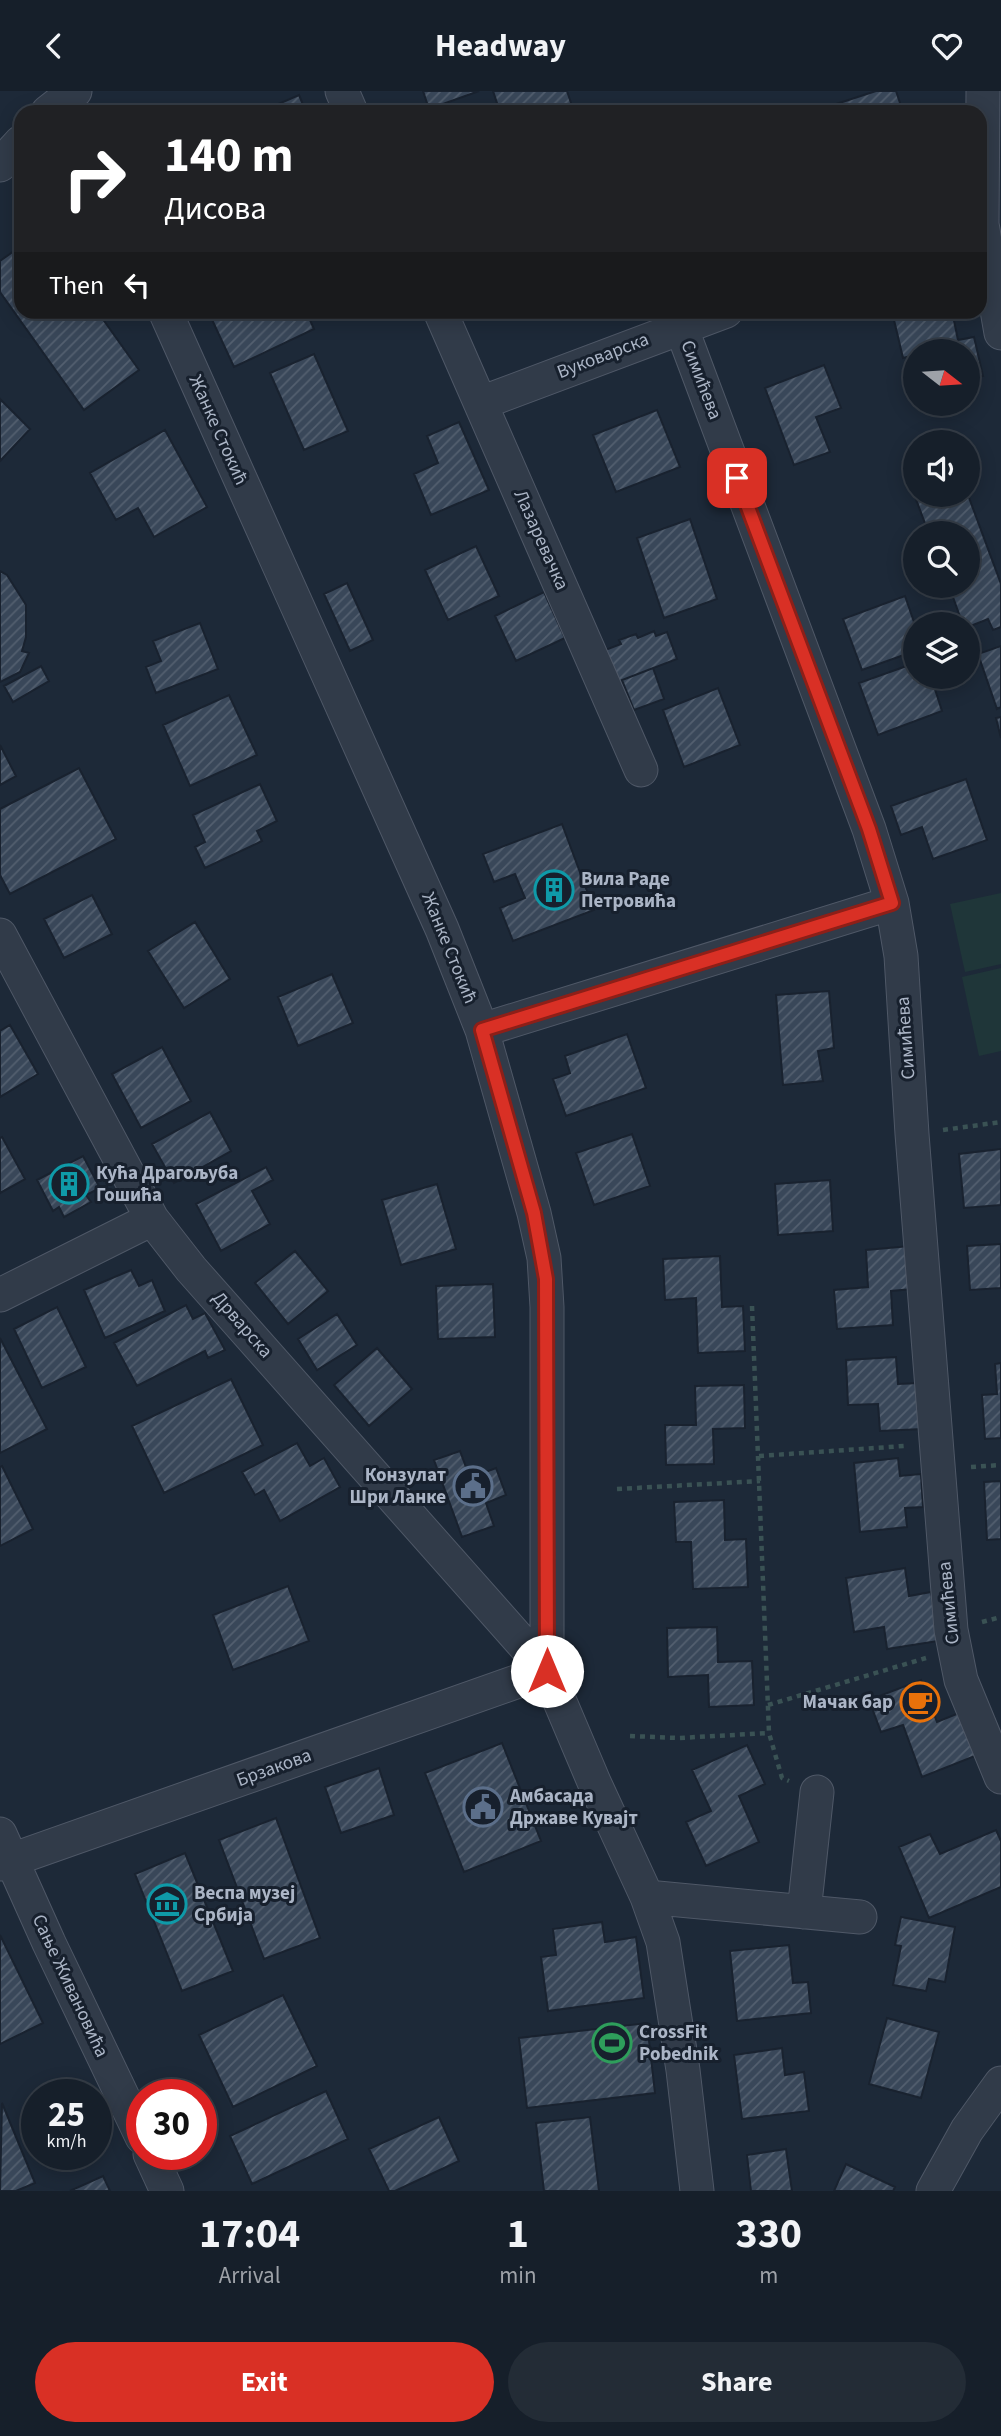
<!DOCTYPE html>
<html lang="en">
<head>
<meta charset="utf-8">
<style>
	body { margin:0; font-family:"Source Sans 3",sans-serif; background:#232c36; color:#f1f3f6; height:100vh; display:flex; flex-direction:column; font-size:26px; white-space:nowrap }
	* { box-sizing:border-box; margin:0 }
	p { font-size:23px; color:#9ea2a8 }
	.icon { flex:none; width:38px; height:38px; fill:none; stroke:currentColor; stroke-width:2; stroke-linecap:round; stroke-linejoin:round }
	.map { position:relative; height:2100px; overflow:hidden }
	.details { display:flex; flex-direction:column; background:#161f2a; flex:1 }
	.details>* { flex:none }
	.banner { position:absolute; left:14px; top:14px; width:973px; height:214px; border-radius:21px; box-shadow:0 4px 18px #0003,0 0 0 2px #353d47; background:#202124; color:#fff; overflow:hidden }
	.needle { width:46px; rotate:107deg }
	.buttons { position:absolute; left:903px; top:248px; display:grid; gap:14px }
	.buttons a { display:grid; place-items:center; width:77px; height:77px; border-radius:50%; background:#161f2a; box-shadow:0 4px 18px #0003,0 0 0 2px #353d47; font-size:35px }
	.speed { position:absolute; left:21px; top:1988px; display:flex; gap:14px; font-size:35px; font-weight:700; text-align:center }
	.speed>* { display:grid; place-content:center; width:91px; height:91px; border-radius:50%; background:#161f2a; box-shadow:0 4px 18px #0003,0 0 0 2px #353d47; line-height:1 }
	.speed small { font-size:18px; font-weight:400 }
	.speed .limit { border:10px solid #d22; background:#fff; color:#111 }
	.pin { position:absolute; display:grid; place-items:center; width:60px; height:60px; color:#fff; margin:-30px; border-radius:14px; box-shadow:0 4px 10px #0006 }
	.me { position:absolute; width:77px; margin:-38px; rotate:0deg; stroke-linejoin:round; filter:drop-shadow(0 0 5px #0008) }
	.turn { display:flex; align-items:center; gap:24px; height:147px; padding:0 35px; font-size:32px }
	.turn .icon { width:91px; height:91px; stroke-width:2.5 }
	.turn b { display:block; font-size:49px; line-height:60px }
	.then { display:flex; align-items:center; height:66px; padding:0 35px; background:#0003; gap:14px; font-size:26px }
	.eta { display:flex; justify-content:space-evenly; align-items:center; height:119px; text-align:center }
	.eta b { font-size:42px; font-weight:700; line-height:49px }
	.button { display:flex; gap:14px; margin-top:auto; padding:14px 35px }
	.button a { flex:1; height:80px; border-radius:42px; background:#d93025; color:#fff; font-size:28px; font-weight:700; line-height:80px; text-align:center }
	.button a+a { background:#232c36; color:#f1f3f6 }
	header { display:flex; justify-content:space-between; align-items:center; height:91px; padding:0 35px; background:#161f2a; font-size:32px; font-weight:700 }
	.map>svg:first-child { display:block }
	.pitch { fill:#1f3639 }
	.building { fill:url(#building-hatch); stroke:#19222f; stroke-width:2 }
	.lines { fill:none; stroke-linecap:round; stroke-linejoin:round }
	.minor-casing { stroke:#4f5867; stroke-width:35 }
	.path { stroke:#3a5254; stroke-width:4.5; stroke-dasharray:5 5; stroke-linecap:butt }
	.minor { stroke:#313b49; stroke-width:33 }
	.route-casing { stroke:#8d1f18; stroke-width:18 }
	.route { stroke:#d93025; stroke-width:12 }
	.labels { text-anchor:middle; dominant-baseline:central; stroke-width:6; stroke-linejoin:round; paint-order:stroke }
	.street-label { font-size:19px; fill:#abb5c6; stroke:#17202d }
	.poi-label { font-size:19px; font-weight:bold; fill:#abb5c6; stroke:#17202d; text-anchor:start }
</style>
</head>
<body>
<header><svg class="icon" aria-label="back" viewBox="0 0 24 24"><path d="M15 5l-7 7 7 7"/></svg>Headway<svg class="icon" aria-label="heart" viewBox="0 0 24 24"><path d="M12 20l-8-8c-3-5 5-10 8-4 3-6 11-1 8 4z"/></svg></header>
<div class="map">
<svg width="1001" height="2100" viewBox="0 0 1001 2100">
	<defs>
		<pattern id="building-hatch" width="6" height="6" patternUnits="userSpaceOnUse" patternTransform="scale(1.75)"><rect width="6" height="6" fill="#394759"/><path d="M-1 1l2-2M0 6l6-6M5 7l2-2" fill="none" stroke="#535f6f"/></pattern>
	</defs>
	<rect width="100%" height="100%" fill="#1d2938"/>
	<path class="pitch" d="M1001,802V873L965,881L950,813Z
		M1001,877V960L979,965L962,886Z"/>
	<path class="building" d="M423,0H479L429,18Z
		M493,0H567L573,18L563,21H500Z
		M876,0H896L903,21H822L821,18Z
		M299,4L306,21H260Z
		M21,155V220H97L139,279L84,319L0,201V170Z
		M208,220H306L314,238L234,276Z
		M931,220H952L958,249L974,246L983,285L968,288V261H915V264L903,267L894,229Z
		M314,263L348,340L304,359L270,282Z
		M824,274L841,317L816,326L830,361L794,374L765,297Z
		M0,308L30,338L0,370Z
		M657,319L680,376L616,401L593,344Z
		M459,331L489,399L431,424L414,383L438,372L427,345Z
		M165,339L207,416L154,446L138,417L116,429L90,382Z
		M915,394V404H968L1001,493V536L993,539L988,528L968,536V534H963L949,495H968V478L970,477L968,443H929L911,395Z
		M690,428L717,508L664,527L637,447Z
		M476,455L499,505L448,529L425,479Z
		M0,480L7,484L26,514V546L22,560L29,562L20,581L0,591Z
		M347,492L373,549L350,560L324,503Z
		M544,501L565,547L516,570L495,525Z
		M905,505L915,534V560L862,579L843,528Z
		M200,532L218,578L156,602L146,576L161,570L153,550Z
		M654,540L656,545L667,541L677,568L612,593L600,561L621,553L619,549L636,543L638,547Z
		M1001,555V616L997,618L978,563Z
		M915,572V586H931L942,620L878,644L859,592Z
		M41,575L49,590L13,611L4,595Z
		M653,577L664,608L634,619L622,589Z
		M718,597L740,654L684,676L663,619Z
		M229,604L257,664L190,695L163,634Z
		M1001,626V647L996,627Z
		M0,654L16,685L0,694Z
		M79,677L116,748L10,803L0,784V718Z
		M966,688L987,749L933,768L922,736L901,744L891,715Z
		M260,693L277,730L257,740L262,750L205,777L195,756L205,751L193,724Z
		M562,733L594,819L513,850L500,817L525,807L515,783L494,791L483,763Z
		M92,804L112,843L64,867L44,828Z
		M195,831L230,888L184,917L148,860Z
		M332,883L353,932L298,955L278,906Z
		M829,900L834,957L818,960L823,990L783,994L776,904Z
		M10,934L38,983L0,1006V940Z
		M627,943L646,997L566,1025L553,988L570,982L565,965Z
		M162,956L191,1010L141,1037L112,983Z
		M210,1021L231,1060L174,1092L152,1053Z
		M632,1043L650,1095L594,1114L576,1062Z
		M2,1046L25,1088L0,1102V1047Z
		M1001,1058V1114L964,1117L959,1063Z
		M83,1065L100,1097L86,1104L91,1111L64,1126L59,1116L53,1120L37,1089Z
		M266,1076L273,1089L252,1100L270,1133L221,1160L196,1113Z
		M830,1089L833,1140L778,1144L775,1093Z
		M437,1093L456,1158L401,1174L382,1109Z
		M1001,1153V1197L970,1199L967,1155Z
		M910,1155L913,1198L891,1200L893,1234L837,1238L834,1199L868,1196L866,1159Z
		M295,1160L328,1200L288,1233L255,1192Z
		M720,1165L722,1216L743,1215L745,1260L698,1262L696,1207L665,1209L663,1168Z
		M131,1179L139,1195L152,1189L165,1220L105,1247L84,1199Z
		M493,1193L495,1246L438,1248L436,1195Z
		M186,1214L193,1228L205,1222L225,1259L208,1267L205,1260L137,1295L114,1252Z
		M57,1216L86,1276L42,1297L14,1238Z
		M337,1223L357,1254L317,1279L298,1248Z
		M0,1247L47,1338L0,1362Z
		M377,1257L412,1298L369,1335L334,1294Z
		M896,1266L898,1293L920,1292L923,1338L880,1340L878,1313L848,1314L846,1269Z
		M1001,1272V1347L985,1348L982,1304L997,1303L995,1273Z
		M231,1288L263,1354L164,1402L132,1335Z
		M744,1294L745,1337L713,1338L714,1373L666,1374L665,1334H696L695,1295Z
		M297,1352L310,1375L324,1367L340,1396L280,1430L264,1399L255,1404L242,1381Z
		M460,1360L470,1387L496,1377L506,1404L486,1412L494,1435L462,1446L434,1369Z
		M898,1367L900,1385L921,1383L923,1416L905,1417L907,1436L860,1441L854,1372Z
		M2,1375L33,1438L0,1455V1376Z
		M1001,1390V1448L987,1449L984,1391Z
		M724,1409L725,1449L746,1448L748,1496L693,1498L691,1451H676L674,1411Z
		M905,1477L909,1505L931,1501L938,1550L887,1558L884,1536L854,1541L846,1487Z
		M288,1495L309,1550L233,1579L213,1524Z
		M717,1536L718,1571L752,1570L754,1614L709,1616L708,1584L668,1586L667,1537Z
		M921,1589L937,1631L959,1622L975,1665L922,1686L903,1634L881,1641L869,1609Z
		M502,1652L541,1750L464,1781L425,1682Z
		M747,1654L765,1693L739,1705L759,1751L706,1775L686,1731L711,1720L692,1679Z
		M379,1677L394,1724L341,1742L325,1696Z
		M276,1727L320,1847L264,1868L219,1749Z
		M996,1739L1001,1750V1796L929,1827L899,1756L930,1743L940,1763Z
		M185,1762L233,1880L182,1900L135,1783Z
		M901,1826L955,1836L945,1891L929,1888L926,1900L893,1894L901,1855L895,1854Z
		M602,1831L605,1851L636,1846L644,1907L548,1920L541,1866L556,1864L553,1838Z
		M0,1844L43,1932L0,1953Z
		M789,1854L793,1892L808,1891L811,1922L737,1930L730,1860Z
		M283,1904L317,1975L233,2016L199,1944Z
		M887,1927L939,1941L921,2007L869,1993Z
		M647,1932L655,2002L527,2017L519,1947Z
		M782,1957L785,1984L804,1981L809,2020L742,2028L734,1964Z
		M326,2000L348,2048L252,2093L230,2045Z
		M2,2012L35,2092L16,2100H0Z
		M439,2026L459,2070L395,2100H389L369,2058Z
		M590,2026L599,2100H544L536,2032Z
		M786,2058L792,2100H751L747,2064Z
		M846,2073L895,2096L893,2100H834Z
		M103,2085L110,2100H70Z"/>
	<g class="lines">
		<g class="minor-casing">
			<path id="minor" d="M342,0L351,21
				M983,0L982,133L1001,242
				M48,21L75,0
				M0,74L21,51
				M165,220L442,838L482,939L534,1122L544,1167L547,1216V1580L594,1691L647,1806L663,1851L683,1979L697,2100
				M440,220L641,679
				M681,236L869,738L892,812L901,865L912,1043L951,1539L961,1589L1001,1686
				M481,312L726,220
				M0,844L152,1128L191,1178L547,1580
				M482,939L892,812
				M0,1204L152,1128
				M0,1743L49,1852L142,2046
				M0,1773L547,1580
				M647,1806L860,1826
				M804,1821L817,1701
				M150,2063L167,2100
				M933,2100L967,2039L1001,1992"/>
		</g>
		<path class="path" d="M943,1039L1001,1031
			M752,1215L769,1642L782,1687L789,1690
			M759,1365L904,1355
			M971,1376L1001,1374
			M617,1398L760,1390
			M982,1531L1001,1526
			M768,1614L926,1567
			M630,1645L679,1647L769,1642"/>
		<use href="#minor" class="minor"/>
	</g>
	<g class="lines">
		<g class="route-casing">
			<path id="route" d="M547,1580L546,1188L534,1122L482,939L892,812L869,738L737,387"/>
		</g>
		<use href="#route" class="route"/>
	</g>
	<defs>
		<g id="building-ring" transform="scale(2.0125)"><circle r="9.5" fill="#17202d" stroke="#0f9aa8" stroke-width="1.5"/><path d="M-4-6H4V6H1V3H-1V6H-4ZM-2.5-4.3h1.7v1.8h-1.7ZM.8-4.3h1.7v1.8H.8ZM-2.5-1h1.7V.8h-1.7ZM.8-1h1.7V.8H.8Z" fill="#0f9aa8"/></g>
		<g id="civic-ring" transform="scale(2.0125)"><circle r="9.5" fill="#17202d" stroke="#5c6f8a" stroke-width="1.5"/><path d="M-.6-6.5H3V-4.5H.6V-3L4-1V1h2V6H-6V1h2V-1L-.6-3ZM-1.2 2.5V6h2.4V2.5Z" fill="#5c6f8a"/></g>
		<g id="cafe-ring" transform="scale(2.0125)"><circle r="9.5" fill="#17202d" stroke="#e8710a" stroke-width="1.5"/><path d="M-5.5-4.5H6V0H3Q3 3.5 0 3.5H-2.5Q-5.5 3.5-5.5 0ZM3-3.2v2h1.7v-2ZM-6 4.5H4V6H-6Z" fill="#e8710a"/></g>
		<g id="museum-ring" transform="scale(2.0125)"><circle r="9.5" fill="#17202d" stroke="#0f9aa8" stroke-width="1.5"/><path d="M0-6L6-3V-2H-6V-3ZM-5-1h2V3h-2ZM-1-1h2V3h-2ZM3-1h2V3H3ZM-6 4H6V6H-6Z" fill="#0f9aa8"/></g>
		<g id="stadium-ring" transform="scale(2.0125)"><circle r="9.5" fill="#17202d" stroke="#2e9e5b" stroke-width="1.5"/><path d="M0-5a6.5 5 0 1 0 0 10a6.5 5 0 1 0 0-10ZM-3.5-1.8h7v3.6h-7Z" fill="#2e9e5b"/></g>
	</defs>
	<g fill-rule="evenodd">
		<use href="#building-ring" x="554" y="799"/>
		<use href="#building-ring" x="69" y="1093"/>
		<use href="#civic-ring" x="473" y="1395"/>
		<use href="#cafe-ring" x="920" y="1611"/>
		<use href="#civic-ring" x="483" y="1716"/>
		<use href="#museum-ring" x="167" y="1813"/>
		<use href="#stadium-ring" x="612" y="1952"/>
	</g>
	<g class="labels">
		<g class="street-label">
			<text transform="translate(603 265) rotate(-21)">Вуковарска</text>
			<text transform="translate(701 289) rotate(69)">Симићева</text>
			<text transform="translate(218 339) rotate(66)">Жанке Стокић</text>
			<text transform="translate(541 449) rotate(66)">Лазаревачка</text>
			<text transform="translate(449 857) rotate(68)">Жанке Стокић</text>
			<text transform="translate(906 947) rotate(-94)">Симићева</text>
			<text transform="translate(242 1234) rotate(49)">Дрварска</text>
			<text transform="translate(949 1512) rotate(-96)">Симићева</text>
			<text transform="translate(274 1677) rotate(-20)">Брзакова</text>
			<text transform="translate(70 1895) rotate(65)">Сање Живановића</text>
		</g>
		<g class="poi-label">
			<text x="581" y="788">Вила Раде<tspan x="581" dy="22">Петровића</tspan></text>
			<text x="96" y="1082">Кућа Драгољуба<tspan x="96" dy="22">Гошића</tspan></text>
			<text x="446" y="1384" text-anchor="end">Конзулат<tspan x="446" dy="22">Шри Ланке</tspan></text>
			<text x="893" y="1611" text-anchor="end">Мачак бар</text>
			<text x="510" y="1705">Амбасада<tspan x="510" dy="22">Државе Кувајт</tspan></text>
			<text x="194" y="1802">Веспа музеј<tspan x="194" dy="22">Србија</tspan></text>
			<text x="639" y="1941">CrossFit<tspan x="639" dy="22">Pobednik</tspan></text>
		</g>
	</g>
</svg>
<div class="buttons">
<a><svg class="needle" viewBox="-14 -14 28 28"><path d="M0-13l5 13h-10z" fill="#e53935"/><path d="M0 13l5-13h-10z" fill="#9ea2a8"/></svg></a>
<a><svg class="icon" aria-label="sound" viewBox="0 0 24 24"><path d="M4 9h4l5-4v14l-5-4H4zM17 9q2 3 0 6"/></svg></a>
<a><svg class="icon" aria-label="search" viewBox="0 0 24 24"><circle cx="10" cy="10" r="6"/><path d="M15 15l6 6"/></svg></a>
<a><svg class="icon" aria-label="layers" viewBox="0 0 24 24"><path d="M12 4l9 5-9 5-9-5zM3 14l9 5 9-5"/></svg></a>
</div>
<div class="speed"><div>25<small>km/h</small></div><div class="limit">30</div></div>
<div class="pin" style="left:737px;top:387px;background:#d93025"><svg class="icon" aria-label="arrive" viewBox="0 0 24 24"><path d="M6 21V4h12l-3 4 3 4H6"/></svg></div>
<svg class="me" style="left:547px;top:1580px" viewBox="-20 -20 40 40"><circle r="19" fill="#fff"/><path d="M0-13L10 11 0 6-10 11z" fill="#d93025"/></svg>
<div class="banner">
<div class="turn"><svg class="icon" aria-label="right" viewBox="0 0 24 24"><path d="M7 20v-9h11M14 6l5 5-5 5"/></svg><div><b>140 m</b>Дисова</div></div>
<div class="then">Then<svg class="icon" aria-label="left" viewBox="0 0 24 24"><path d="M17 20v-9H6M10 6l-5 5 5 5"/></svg></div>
</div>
</div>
<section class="details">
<div class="eta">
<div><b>17:04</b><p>Arrival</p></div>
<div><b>1</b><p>min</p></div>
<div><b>330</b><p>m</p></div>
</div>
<div class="button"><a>Exit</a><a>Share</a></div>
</section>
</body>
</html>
